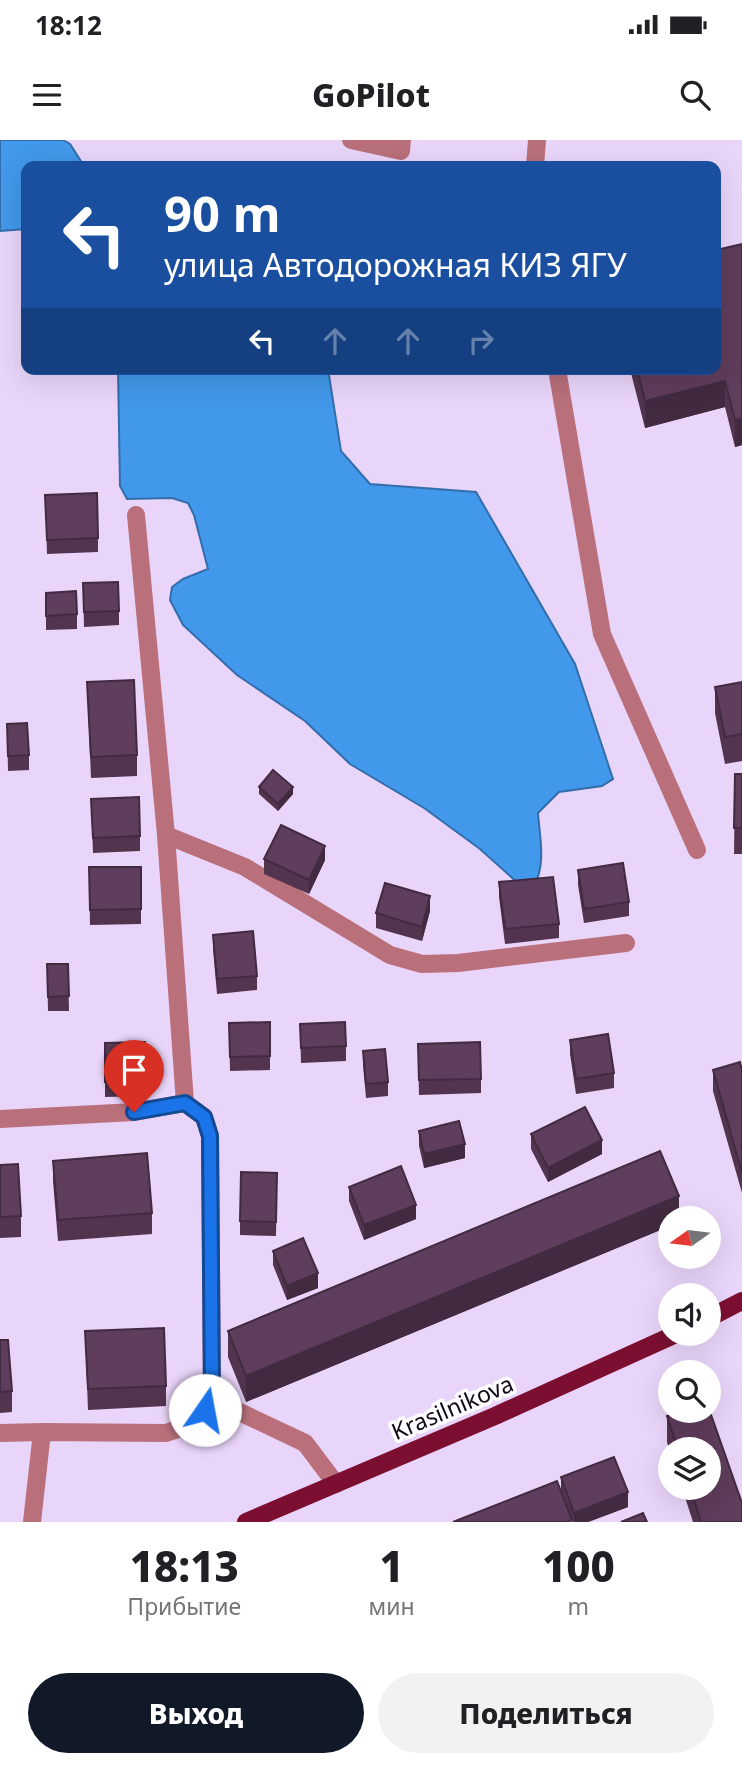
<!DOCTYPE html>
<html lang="ru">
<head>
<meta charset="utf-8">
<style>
	body { margin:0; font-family:"Noto Sans",sans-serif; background:#f2f2f2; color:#202124; height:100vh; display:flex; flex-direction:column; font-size:26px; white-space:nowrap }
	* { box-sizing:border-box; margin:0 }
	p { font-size:23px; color:#757577 }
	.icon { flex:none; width:38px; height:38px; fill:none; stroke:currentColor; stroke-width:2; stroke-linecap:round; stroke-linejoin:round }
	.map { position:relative; height:1382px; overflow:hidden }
	.side { display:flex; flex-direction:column; background:#fff; flex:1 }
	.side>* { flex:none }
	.guide { position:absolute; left:21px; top:21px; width:700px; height:214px; border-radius:14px; box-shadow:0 7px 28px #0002; background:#1a4fa0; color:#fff; overflow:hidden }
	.needle { width:46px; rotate:256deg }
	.tools { position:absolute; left:658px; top:1066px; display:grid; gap:14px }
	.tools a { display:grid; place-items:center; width:63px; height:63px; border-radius:50%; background:#fff; box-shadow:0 7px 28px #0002; font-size:35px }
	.pin { position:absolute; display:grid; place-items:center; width:60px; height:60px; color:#fff; margin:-72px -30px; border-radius:50% 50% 50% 0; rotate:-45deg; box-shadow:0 0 7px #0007 }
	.pin .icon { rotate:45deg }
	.me { position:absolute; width:77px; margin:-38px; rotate:12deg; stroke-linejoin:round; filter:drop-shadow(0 0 5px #0008) }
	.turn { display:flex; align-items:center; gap:24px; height:147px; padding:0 28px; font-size:32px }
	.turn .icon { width:91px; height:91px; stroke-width:2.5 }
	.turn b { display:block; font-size:49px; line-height:60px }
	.lanes { display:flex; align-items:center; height:66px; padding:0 28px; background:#0003; justify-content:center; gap:35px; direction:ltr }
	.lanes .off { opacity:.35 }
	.eta { display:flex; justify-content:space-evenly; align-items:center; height:119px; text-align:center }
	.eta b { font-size:42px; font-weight:800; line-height:49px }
	.action { display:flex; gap:14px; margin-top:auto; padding:14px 28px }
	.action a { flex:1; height:80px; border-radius:42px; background:#111827; color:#fff; font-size:28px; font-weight:800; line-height:80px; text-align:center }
	.action a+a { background:#f2f2f2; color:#202124 }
	.status { display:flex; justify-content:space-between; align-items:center; height:49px; padding:0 35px; background:#fff; direction:ltr }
	.status svg { height:19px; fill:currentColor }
	header { display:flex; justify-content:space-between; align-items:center; height:91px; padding:0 28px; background:#fff; font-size:32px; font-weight:800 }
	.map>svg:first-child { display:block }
	.water { fill:#4298ea; stroke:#336dab; stroke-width:2 }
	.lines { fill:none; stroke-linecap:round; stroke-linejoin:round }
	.minor { stroke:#b9707b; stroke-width:18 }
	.major { stroke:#7c0f31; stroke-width:18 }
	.wall { fill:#52344f }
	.shaded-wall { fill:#422b40 }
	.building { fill:#5f3d5c; stroke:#422b40; stroke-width:2 }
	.route-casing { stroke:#114b97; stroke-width:18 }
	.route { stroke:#1a73e8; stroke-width:12 }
	.labels { text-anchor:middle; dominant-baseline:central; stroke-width:7; stroke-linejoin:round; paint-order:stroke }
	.street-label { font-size:23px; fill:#110817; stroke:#fff }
</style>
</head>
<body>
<div class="status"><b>18:12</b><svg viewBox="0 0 49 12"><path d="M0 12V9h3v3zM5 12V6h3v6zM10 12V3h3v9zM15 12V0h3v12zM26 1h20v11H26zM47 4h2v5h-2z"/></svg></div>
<header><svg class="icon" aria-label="menu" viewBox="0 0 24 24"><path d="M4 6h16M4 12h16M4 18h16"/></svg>GoPilot<svg class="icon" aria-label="search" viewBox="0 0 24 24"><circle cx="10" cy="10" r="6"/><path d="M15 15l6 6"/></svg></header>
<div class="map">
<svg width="742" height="1382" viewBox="0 0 742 1382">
	<rect width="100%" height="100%" fill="#ead5fa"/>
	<path class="water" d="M0,0H63L70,4L84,26H26V89L0,91Z
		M118,229H328L341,311L370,344L476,352L575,524L613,639L602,646L559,652L538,673C540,700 546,722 534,747L520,745L480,709L424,668L350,624L305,581L237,535L183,485L170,460L172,447L183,439L208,429L194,375L188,363L172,358L127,359L120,346Z"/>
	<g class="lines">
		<path class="minor" d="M351,0L401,11L402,0
			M535,26L537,0
			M557,229L602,494L697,710
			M136,375L166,695L185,963
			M166,695L245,727L390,815L422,824L458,823L626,803
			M0,979L134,972L185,963L204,977L210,996L212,1259L198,1282L166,1293L42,1292L32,1382
			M212,1259L305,1303L336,1344
			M0,1293L42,1292"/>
		<path class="major" d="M709,1178L742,1161
			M246,1382L495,1276L676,1194"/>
	</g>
	<path class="wall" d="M742,104V305L735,307L725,267L645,288L630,229H716Z
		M45,355L98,398V412L47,414Z
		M83,443L119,471V485L84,487Z
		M46,453L77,474V489L46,490Z
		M87,542L137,615V636L91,638Z
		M742,542V621L725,624L715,573V547Z
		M7,584L29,615V630L8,631Z
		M735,634H742V714H734Z
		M259,647L293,654L278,671L259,654Z
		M91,659L140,696V711L93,713Z
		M264,719L325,720L309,754L264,734Z
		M89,727L141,769V784L90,785Z
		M578,730L629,762V776L584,783L578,745Z
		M499,742L559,784V798L505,804L499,757Z
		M430,771L422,801L376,788V773Z
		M213,795L257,836V850L217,854L213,809Z
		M47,824H68L69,871H48Z
		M270,882V930L230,931L229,883Z
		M300,884L346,906V921L301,923Z
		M570,900L614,933V948L576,954L570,914Z
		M105,903L146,942V956L105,957Z
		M418,904L481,939V953L419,955Z
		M363,911L388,942V956L366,958L363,925Z
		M713,930H742V1053L713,951Z
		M419,991L465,1018L424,1028L419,1006Z
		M531,994L602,1014L548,1042L531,1009Z
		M660,1011L679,1056V1078H670V1086L246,1262L228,1217V1191Z
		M53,1021L152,1073V1094L58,1101L53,1041Z
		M0,1025L21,1076V1097L0,1098Z
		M277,1033L276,1096L240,1095V1081Z
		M349,1047L416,1079L364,1100L349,1061Z
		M273,1111L318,1148L287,1160L273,1125Z
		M85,1191L166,1246V1266L88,1270Z
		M0,1200L12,1251V1272L0,1273Z
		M709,1269L742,1363V1382H693L682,1348H709V1309H670V1312L667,1302V1276L679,1270H709Z
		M561,1337L628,1367L588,1382H572L561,1352Z"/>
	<path class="shaded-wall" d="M725,241V267L645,288V261Z
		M742,279V305L735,307V280Z
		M293,647V654L278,671V664Z
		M325,706V720L309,754V740Z
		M430,756V771L422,801V787Z
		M602,1000V1014L548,1042V1028Z
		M465,1004V1018L424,1028V1014Z
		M679,1056V1078H670V1086L246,1262V1236Z
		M416,1065V1079L364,1100V1085Z
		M318,1133V1148L287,1160V1146Z
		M628,1352V1367L588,1382H574V1373Z"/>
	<path class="building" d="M742,104V279L735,280L725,241L645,261L637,229H716V110Z
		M97,353L98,398L47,400L45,355Z
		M118,442L119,471L84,472L83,443Z
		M76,451L77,474L46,476V453Z
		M134,540L137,615L91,617L87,542Z
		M742,542V594L725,597L715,547Z
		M27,583L29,615L8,616L7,584Z
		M273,630L293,647L278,664L259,647Z
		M735,634H742V688H734Z
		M139,657L140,696L93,698L91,659Z
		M281,685L325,706L309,740L264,719Z
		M623,723L629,762L584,769L578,730Z
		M89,727H141V769L90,770Z
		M553,737L559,784L505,789L499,742Z
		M385,743L430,756L422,787L376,773Z
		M253,791L257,836L217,839L213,795Z
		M47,824H68L69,856L48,857Z
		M270,882V916L230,917L229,883Z
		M345,882L346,906L301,908L300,884Z
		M608,894L614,933L576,939L570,900Z
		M145,902L146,942H105V903Z
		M480,902L481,939L419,940L418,904Z
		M385,909L388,942L366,944L363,911Z
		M740,922L742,930V1033L713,930Z
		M585,967L602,1000L548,1028L531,994Z
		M459,981L465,1004L424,1014L419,991Z
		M660,1011L679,1056L246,1236L228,1191Z
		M147,1013L152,1073L58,1080L53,1021Z
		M18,1024L21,1076L0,1077V1025Z
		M401,1026L416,1065L364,1085L349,1047Z
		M241,1032L277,1033L276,1082L240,1081Z
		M303,1098L318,1133L287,1146L273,1111Z
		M164,1188L166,1246L88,1249L85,1191Z
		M0,1200H8L12,1251L0,1252Z
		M709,1269L742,1363V1382H701L690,1348H709V1309H678L667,1276L679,1270H709Z
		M614,1317L628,1352L574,1373L561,1337Z
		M557,1341L572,1380L568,1382H453Z
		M643,1373L647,1382H621Z"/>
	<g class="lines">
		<g class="route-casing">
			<path id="route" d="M134,972L185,963L204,977L210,996L212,1258L205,1270"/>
		</g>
		<use href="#route" class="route"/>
	</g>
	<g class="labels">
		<g class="street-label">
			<text transform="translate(452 1267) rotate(-23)">Krasilnikova</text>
		</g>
	</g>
</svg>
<div class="tools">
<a><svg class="needle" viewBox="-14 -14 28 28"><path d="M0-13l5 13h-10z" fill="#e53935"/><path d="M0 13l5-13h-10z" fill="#757577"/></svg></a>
<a><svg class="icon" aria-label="sound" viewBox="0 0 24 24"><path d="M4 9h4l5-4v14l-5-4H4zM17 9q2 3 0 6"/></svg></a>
<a><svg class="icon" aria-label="search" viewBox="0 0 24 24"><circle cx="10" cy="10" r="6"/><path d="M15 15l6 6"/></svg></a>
<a><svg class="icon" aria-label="layers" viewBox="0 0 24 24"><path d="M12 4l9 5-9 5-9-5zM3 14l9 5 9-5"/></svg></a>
</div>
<div class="pin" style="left:134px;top:972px;background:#d93025"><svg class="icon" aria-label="arrive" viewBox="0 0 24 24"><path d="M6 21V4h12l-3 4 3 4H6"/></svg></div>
<svg class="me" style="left:205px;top:1270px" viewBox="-20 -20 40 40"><circle r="19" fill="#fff"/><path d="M0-13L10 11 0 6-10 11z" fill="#1a73e8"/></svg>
<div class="guide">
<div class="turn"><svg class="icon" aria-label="left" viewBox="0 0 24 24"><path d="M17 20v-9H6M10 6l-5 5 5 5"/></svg><div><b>90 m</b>улица Автодорожная КИЗ ЯГУ</div></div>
<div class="lanes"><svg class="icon" aria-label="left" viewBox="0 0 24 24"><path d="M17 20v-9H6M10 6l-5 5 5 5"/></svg><svg class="icon off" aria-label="ahead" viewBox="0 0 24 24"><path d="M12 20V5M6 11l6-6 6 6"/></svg><svg class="icon off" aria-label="ahead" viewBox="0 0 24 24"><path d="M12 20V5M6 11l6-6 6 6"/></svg><svg class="icon off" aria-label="right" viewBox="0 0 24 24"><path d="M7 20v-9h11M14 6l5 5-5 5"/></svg></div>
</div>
</div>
<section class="side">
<div class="eta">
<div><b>18:13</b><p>Прибытие</p></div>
<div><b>1</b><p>мин</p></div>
<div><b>100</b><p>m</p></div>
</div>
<div class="action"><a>Выход</a><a>Поделиться</a></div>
</section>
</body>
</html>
